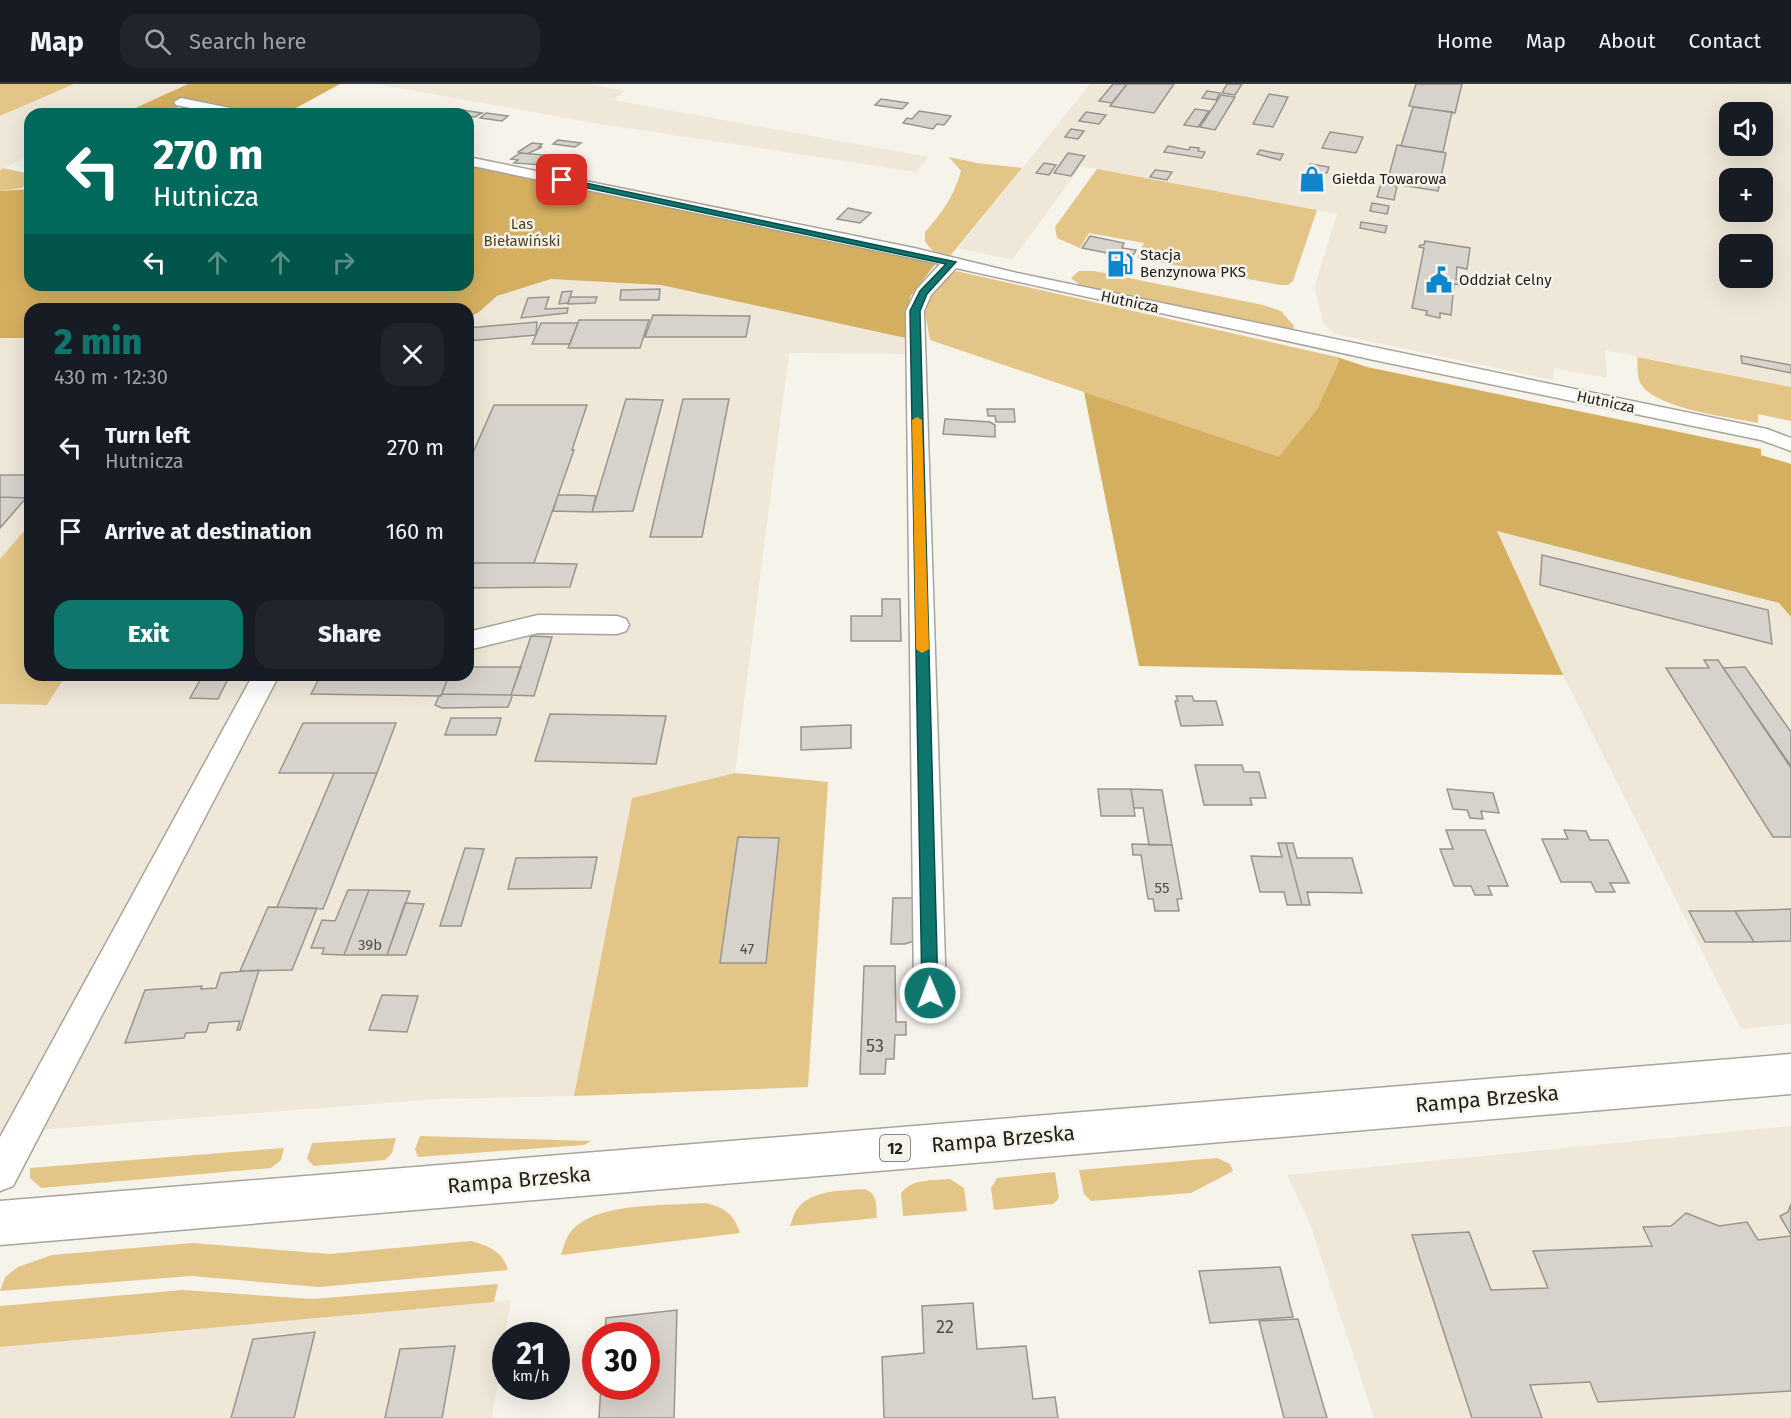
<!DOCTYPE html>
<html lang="en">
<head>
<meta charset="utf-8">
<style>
	body { margin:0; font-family:"Fira Sans",sans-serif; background:#20242c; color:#f1f3f6; height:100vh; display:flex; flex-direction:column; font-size:22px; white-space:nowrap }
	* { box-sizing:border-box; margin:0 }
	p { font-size:20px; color:#9ea1a6 }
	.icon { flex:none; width:33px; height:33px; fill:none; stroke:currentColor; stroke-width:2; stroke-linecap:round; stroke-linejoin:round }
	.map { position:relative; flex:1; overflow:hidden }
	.details { position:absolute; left:24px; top:219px; width:450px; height:378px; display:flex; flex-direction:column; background:#171b24; border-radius:18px; box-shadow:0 6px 24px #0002 }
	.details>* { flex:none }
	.banner { position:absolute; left:24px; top:24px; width:450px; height:183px; border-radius:18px; box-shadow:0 6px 24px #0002; background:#00695c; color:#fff; overflow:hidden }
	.buttons { position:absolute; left:1719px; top:18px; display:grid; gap:12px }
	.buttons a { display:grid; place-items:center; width:54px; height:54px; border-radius:12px; background:#171b24; box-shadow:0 6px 24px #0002; font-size:30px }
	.speed { position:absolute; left:492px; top:1238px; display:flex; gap:12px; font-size:30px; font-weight:700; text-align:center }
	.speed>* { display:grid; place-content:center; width:78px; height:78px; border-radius:50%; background:#171b24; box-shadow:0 6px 24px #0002; line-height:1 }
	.speed small { font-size:15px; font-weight:400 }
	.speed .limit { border:9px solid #d22; background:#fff; color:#111 }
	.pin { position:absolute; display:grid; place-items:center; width:51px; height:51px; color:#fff; margin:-26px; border-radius:12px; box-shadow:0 3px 9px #0006 }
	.me { position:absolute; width:66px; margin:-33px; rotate:359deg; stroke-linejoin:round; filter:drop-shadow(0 0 4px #0008) }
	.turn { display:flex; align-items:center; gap:21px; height:126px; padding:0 30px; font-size:27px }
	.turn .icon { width:78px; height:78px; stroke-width:2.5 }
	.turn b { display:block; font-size:42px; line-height:51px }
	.lanes { display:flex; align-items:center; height:57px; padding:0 30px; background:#0003; justify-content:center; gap:30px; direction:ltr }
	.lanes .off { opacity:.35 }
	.round { display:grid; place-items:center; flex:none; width:63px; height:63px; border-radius:18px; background:#20242c }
	.summary { display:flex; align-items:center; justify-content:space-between; height:102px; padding:0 30px }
	h1 { font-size:36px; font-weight:800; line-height:45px; color:#0f766e }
	.button { display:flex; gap:12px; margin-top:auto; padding:12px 30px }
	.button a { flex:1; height:69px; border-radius:18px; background:#0f766e; color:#fff; font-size:24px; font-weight:800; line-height:69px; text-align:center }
	.button a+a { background:#20242c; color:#f1f3f6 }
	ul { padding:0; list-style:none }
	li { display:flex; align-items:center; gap:18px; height:84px; padding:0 30px }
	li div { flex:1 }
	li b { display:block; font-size:22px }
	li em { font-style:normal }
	header { display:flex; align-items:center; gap:36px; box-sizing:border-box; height:84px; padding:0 30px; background:#171b24; border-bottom:2px solid #363941 }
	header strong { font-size:28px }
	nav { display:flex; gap:33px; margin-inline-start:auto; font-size:21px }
	.search { width:420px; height:54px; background:#20242c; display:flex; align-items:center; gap:15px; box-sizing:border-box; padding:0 21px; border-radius:18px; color:#9ea1a6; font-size:22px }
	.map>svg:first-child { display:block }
	.built { fill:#efe8d9; fill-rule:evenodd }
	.green { fill:#e3c588 }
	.forest { fill:#d5af60 }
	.building { fill:#d7d3cc; stroke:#98958e; stroke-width:1.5 }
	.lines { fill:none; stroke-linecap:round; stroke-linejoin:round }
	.street-casing { stroke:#a7a49c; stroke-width:3 }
	.highway-casing { stroke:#a7a49c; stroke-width:3 }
	.street { fill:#fff; fill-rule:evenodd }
	.highway { fill:#fff; fill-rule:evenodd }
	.route { fill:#0f766e; stroke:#0a4d48; stroke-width:1.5 }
	.slow { fill:#f59e0b }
	.labels { text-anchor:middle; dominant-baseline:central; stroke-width:5; stroke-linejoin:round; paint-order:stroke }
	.far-poi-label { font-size:15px; fill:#22211e; stroke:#f6f3eb; text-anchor:start }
	.far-park-label { font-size:15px; fill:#4f3f1c; stroke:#f6f3eb }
	.far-street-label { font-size:15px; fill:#22211e; stroke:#f6f3eb }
	.number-label { font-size:15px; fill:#4f4e4a }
	.shield { fill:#f6f3eb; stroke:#62605c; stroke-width:1.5 }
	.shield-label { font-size:16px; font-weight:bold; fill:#22211e }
	.near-number-label { font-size:18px; fill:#4f4e4a }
	.near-street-label { font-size:21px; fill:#22211e; stroke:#f6f3eb }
</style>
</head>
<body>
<header>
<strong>Map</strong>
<div class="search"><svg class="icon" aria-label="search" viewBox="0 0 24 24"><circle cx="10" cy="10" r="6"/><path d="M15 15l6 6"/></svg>Search here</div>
<nav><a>Home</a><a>Map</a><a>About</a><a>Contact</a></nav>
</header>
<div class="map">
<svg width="1791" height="1334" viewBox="0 0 1791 1334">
	<rect width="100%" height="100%" fill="#f6f3eb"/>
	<path class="built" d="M74,0H188L122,30H30V72L3,84H0V32Z
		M378,0H590L625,7L613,16L929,73L916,88L588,38Z
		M1090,0H1791V303L1605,266L1607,294L1554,284L1553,296L1335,250L1324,240L1314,204L1337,130L1081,82L1012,176L958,164ZM1730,28H1762V62H1730ZM1730,94H1762V128H1730ZM1730,160H1762V194H1730Z
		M551,195L661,201L906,254V270L789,269L735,689L632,714L574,1012L437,1015L0,1049V620L47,621L66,591H468V234L479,228L497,212Z
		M0,254H30V440L0,475Z
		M1497,447L1779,519L1791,533V940L1741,945L1563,591Z
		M1791,1042V1334H1374L1311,1142L1287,1091Z
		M511,1216L492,1334H0V1263Z"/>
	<path class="green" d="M0,0H74L0,32Z
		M949,73L977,79L1022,84L950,172L933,167L925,158V148C943,127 953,114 961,87Z
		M3,84L30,90V98L21,104L0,107V86Z
		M1097,85L1317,126L1293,197L1288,201H1280L1137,174L1144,159L1089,149L1080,164L1057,154L1055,143Z
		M956,187L1337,273L1339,277L1317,325L1279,374L930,256L924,223L940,200Z
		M1079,187H1094L1263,221L1281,227L1294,242L1293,246L1081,202L1071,194Z
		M1637,273L1791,303V337L1758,330V339C1731,333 1650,325 1639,296C1637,289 1638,280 1637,273Z
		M30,440V591H66L47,621L0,620V475Z
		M735,689L828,698L808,1003L574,1012L632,714Z
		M420,1052L591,1057L584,1061L418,1073L415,1065Z
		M396,1054L392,1069L385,1076L314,1082L307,1075L312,1059Z
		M284,1064L281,1076L271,1084L41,1104L30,1094V1084Z
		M1217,1074L1230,1080L1233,1087L1191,1109L1091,1117L1084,1110L1079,1086Z
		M1055,1088L1059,1114L1053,1120L994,1126L991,1104L997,1094Z
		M950,1095L964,1104L967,1127L903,1132L901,1109C913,1094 932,1097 950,1095Z
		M864,1105C878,1109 876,1122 877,1134L790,1142C792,1137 794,1129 797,1125C812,1105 843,1107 864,1105Z
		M705,1119C724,1123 734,1130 740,1149L561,1171C564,1161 567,1150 575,1143C602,1118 669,1122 705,1119Z
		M471,1157C488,1162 503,1167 508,1186L319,1203L191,1192L0,1207L5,1193L18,1183L52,1171L192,1159L330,1170Z
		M498,1200L494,1218L0,1263V1222L183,1206L312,1215Z"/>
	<path class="forest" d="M188,0H340L285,30H257L191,17L164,30H122Z
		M468,81L936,179L910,213L906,254L661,201L551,195L497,212L479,228L468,234V225H30V254H0V107L30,105V201H468Z
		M1337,273L1367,283L1761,365V371L1791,380V533L1779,519L1497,447L1563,591L1139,582L1084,308L1279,373L1317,325L1339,277Z"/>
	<path class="building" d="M1113,0H1127L1112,19L1099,17Z
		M1127,0H1174L1154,29L1110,22Z
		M1227,0H1242L1235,11L1222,9Z
		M1416,0H1462L1455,29L1409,22Z
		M1207,7L1220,9L1216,16L1202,14Z
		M1269,10L1288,13L1273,43L1253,40Z
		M1221,11L1235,13L1215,46L1200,43Z
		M881,15L908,19L902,25L875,21Z
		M1413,23L1452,28L1443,68L1401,62Z
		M1195,25L1209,27L1198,43L1184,41Z
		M462,26L482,29L475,33L468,32V30H455Z
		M919,27L951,32L944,41L937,40L933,45L903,39L907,34L912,35Z
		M1086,28L1106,31L1099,40L1079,37Z
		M486,29L508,32L502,37L480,34Z
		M1071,45L1084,47L1078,55L1065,53Z
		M1330,48L1363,53L1356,69L1322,64Z
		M558,56L581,59L575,63L553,60Z
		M532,59L542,60L539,63H542L527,70L518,68Z
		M1397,61L1446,69L1438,107L1387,99Z
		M1168,62L1189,66L1190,63L1199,64L1198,67L1205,68L1202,74L1164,68Z
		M1260,66L1275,69L1283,70L1280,76L1257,70Z
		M520,69L544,71L541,73L553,75L544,81L514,79L518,76L511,75Z
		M1068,69L1085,72L1071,92L1054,89Z
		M1044,79L1056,81L1049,91L1036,89Z
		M1310,80L1329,83L1327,89L1308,86Z
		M1155,86L1172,88L1167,96L1150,93Z
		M1381,100L1397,102L1394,116L1377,113Z
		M1372,119L1389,122L1387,130L1370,127Z
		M848,124L871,129L860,139L837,135Z
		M1361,138L1387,142L1385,149L1360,144Z
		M1090,152L1124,159L1122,164L1136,166L1122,192L1107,189L1117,171L1082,164Z
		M1425,157L1470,164L1467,185L1457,183L1456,195L1465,196L1464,201L1454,200L1451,231L1440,229V234L1426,231L1427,227L1412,224L1424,164L1419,163L1420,161H1424Z
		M660,205L659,216H620L621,206Z
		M572,207L568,219L559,220L562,208Z
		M549,213L545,225L568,224L567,229L521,234L528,214Z
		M570,213H597L595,219L568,220Z
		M653,231L750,232L746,253H645Z
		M579,236H649L640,264H568Z
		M537,238L536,251L468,257V244Z
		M541,239H578L570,260H532Z
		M1741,272L1791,281V289L1742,279Z
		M626,315L663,316L633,427L592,428Z
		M683,315H729L702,453H650Z
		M494,321H587L572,366H574L534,479H468V380Z
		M987,325H1014L1015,338H996L995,332H988Z
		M945,335L990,338L995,341V353L943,350Z
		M0,391H30V409L26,414L0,413Z
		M558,411H578L596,412L592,428L553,427Z
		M0,413L26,414L0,444Z
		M1542,471L1768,526L1772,560L1540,501Z
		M468,479H534L577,480L570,503L469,504Z
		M882,515H900L901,557H851V532H882Z
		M531,552L552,553L534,612L511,611Z
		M1704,576H1718L1791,684V753H1773L1666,584H1709Z
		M468,583H521L511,611L442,610L449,591H468Z
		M1745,583L1791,648V682L1723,584Z
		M203,591H230L218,615L190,614Z
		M321,591H449L441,612L311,610Z
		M442,610L511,611L512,613L508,623L442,624L435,621L439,612Z
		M1176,612H1192L1194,617H1216L1223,641L1181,642L1175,617H1178Z
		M550,630L666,632L656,680L535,677Z
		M451,634H501L496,651H445Z
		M303,639H396L377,689H279Z
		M851,641V664L801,666V643Z
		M1195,681H1242L1244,688H1259L1266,714H1250L1252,721H1204Z
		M334,689H377L323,825L277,823Z
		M1098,705H1131L1135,732H1101Z
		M1131,705L1162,706L1172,761H1149L1143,724H1134Z
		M1447,705L1493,709L1499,729L1481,727L1483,735L1470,734L1467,726L1453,725Z
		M1446,746H1485L1508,802H1488L1492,811H1475L1471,802H1454L1440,765H1453Z
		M1564,746L1586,747L1590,756H1608L1629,799H1610L1615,808H1596L1591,798H1561L1542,755H1568Z
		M738,753L779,754L766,879H720Z
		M1278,759H1286L1302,821H1287L1284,808H1260L1251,772L1282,773Z
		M1286,759H1293L1297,774H1352L1362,809L1307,808L1310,821H1302Z
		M1132,760L1172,761L1182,815H1177L1179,827H1155L1153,815H1148L1141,771H1133Z
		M465,764L484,765L461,842H440Z
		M597,773L591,804L508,805L516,774Z
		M348,806H369L344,871L322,870L324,864H311L322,836L335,837Z
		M369,806L410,807L387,871H344Z
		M893,814H920V855L905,860H891Z
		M405,819L424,820L406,871H387Z
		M268,823L317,824L292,886L240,887Z
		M1791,825V857L1754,858L1735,827Z
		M1689,827H1735L1754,858H1705Z
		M864,882H895L896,938H906V951H895L894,975H886L885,990H860Z
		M259,886L240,946H237L240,937L209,939L206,948L186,949L184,954L125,959L145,906L202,902L201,905L216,904L221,889Z
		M382,911L418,912L407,948L369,946Z
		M1791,1120V1151L1780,1132L1788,1128Z
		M1686,1129L1719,1142L1747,1138L1758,1156L1791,1152V1307L1598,1318L1590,1298L1530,1301L1542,1334H1472L1412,1151L1469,1148L1491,1206L1548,1204L1533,1167L1652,1162L1643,1143L1671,1142Z
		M1280,1183L1293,1233L1210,1239L1199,1187Z
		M973,1219L977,1265L1026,1262L1033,1315L1055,1313L1058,1334H884L882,1273L924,1269L922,1222Z
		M677,1226L674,1334H599L601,1302H646V1251H605L606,1234Z
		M1298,1235L1327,1334H1284L1259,1237Z
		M315,1248L294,1334H231L253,1255Z
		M455,1262L442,1334H385L400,1265Z"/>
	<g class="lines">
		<g class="street-casing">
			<path id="street" d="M181,14L240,26L247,30H220L176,21L174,18Z
				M468,73L914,164L1017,189L1767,345L1791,354V367L1761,356L1374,276L956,184L931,211L924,227L946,909L941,919L930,924L919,919L914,909L906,227L917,205L940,180L468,81Z
				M538,531L617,532L626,535L629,541L626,547L617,550L538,549L468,566V548Z
				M253,591H279L13,1102L0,1107V1053Z"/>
		</g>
		<g class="highway-casing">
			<path id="highway" d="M1791,970V1010L0,1161V1117Z"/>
		</g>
		<use href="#street" class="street"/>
		<use href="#highway" class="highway"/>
	</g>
	<path class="route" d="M562,94L956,178L927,210L920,227L938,909L935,914L930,916L924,914L922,909L910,227L920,207L946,180L559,98V95Z"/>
	<path class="slow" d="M917,333L922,336L929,565L922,569L916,565L912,336Z"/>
	<defs>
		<g id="shop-bare" transform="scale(2.07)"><path d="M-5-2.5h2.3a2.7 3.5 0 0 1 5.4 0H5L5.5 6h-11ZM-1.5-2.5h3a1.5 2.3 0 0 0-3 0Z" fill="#0d86ce" stroke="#f6f3eb" stroke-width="2.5" paint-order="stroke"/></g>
		<g id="fuel-bare" transform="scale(2.07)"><path d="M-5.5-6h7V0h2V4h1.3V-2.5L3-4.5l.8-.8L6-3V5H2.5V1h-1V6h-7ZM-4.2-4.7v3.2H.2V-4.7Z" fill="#0d86ce" stroke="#f6f3eb" stroke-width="2.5" paint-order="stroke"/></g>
		<g id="civic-bare" transform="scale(2.07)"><path d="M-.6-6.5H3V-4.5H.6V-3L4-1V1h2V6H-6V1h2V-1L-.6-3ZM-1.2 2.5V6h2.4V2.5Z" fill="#0d86ce" stroke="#f6f3eb" stroke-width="2.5" paint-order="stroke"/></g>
	</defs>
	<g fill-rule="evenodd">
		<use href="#shop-bare" x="1312" y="95"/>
		<use href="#fuel-bare" x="1120" y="180"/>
		<use href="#civic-bare" x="1439" y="196"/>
	</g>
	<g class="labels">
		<g class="far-poi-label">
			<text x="1332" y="95">Giełda Towarowa</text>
			<text x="1140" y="171">Stacja<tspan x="1140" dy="17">Benzynowa PKS</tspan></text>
			<text x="1459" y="196">Oddział Celny</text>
		</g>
		<g class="far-park-label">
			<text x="522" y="140">Las<tspan x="522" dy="17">Bieławiński</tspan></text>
		</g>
		<g class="far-street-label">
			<text transform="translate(1130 218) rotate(12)">Hutnicza</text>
			<text transform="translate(1606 318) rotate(12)">Hutnicza</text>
		</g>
		<g class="number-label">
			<text x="1162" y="804">55</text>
			<text x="370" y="861">39b</text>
			<text x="747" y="865">47</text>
		</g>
		<rect class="shield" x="880" y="1051" width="30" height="26" rx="4.5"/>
		<g class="shield-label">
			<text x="895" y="1064">12</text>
		</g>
		<g class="near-number-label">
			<text x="875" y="962">53</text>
			<text x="945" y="1243">22</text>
		</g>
		<g class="near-street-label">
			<text transform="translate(1487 1015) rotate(-5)">Rampa Brzeska</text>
			<text transform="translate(1003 1055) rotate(-5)">Rampa Brzeska</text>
			<text transform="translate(519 1096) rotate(-5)">Rampa Brzeska</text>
		</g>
	</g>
</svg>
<div class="buttons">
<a><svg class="icon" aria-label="sound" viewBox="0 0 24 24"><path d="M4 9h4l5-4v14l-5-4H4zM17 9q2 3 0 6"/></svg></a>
<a>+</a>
<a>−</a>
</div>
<div class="speed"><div>21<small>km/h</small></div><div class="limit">30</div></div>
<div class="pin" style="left:562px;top:96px;background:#d93025"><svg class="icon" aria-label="arrive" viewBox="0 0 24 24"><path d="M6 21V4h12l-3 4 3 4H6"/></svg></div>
<svg class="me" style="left:930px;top:909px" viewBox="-20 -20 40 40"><circle r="17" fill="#0f766e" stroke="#fff" stroke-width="3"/><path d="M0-11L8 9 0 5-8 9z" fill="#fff"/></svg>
<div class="banner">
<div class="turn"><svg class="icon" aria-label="left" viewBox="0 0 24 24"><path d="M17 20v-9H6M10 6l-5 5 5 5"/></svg><div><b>270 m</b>Hutnicza</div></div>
<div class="lanes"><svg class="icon" aria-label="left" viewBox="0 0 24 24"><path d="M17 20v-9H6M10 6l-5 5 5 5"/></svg><svg class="icon off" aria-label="ahead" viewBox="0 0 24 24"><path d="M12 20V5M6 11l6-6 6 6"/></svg><svg class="icon off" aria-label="ahead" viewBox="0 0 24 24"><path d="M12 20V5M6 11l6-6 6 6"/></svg><svg class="icon off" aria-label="right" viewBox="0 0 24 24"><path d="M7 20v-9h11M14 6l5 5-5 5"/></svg></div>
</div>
<section class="details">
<div class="summary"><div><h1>2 min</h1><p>430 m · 12:30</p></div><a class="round"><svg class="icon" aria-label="close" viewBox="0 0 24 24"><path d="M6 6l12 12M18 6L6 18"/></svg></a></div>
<ul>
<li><svg class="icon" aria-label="left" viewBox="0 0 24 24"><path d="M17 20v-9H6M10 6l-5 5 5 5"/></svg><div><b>Turn left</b><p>Hutnicza</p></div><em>270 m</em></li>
<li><svg class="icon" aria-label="arrive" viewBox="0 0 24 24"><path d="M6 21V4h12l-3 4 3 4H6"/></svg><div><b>Arrive at destination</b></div><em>160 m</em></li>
</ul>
<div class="button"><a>Exit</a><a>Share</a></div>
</section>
</div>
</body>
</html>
